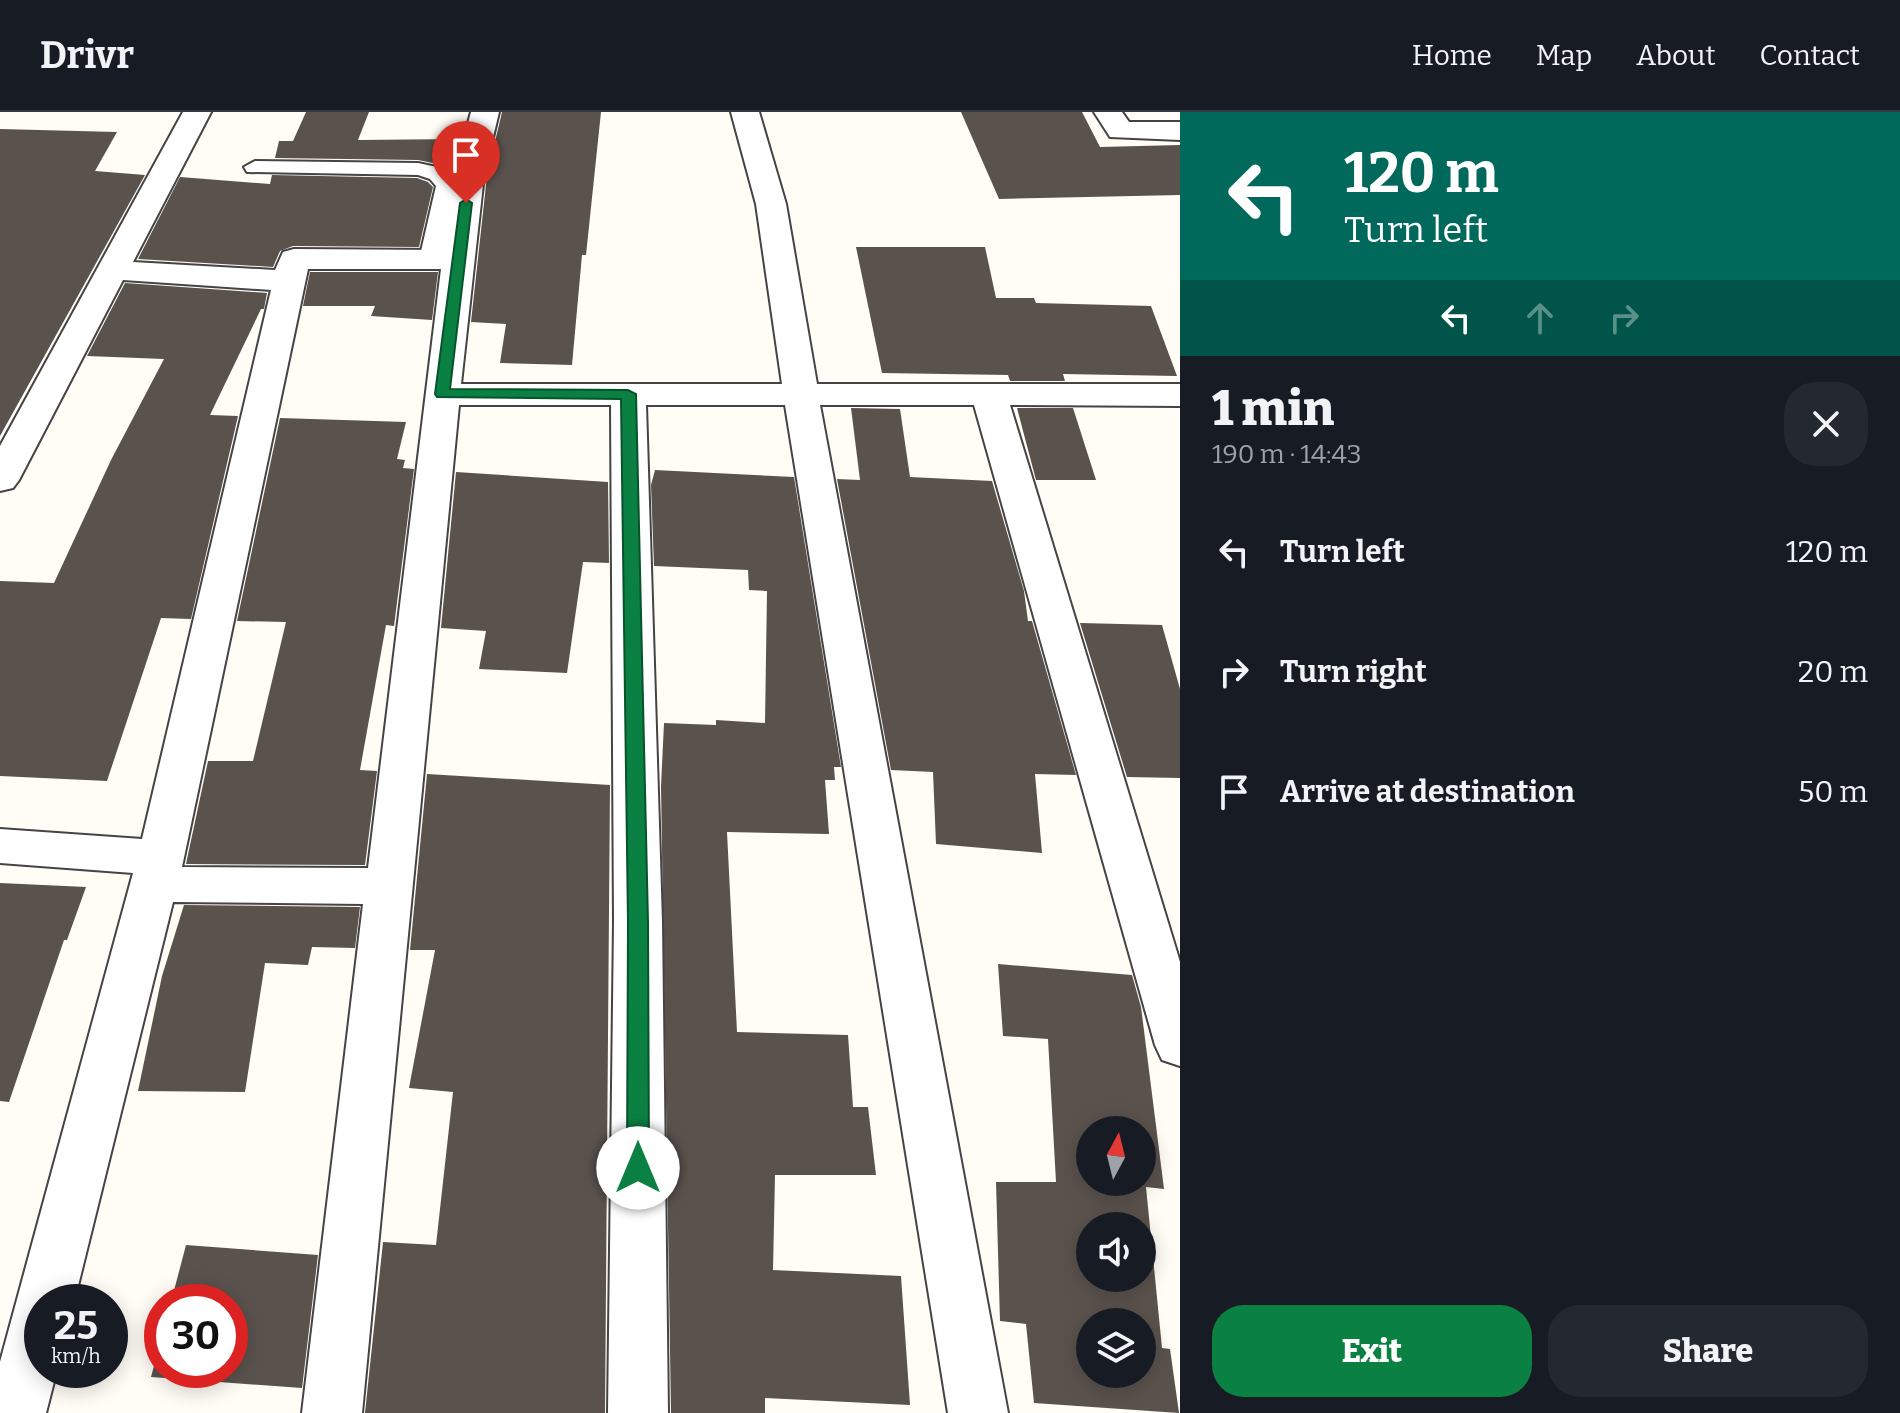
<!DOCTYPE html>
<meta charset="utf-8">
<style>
:root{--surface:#171b24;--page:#242831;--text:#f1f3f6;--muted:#9ea1a6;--line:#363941;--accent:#0b8043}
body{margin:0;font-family:Bitter,serif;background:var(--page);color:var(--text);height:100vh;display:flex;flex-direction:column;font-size:30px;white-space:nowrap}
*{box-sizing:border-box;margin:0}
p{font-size:26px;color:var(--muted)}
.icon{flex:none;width:44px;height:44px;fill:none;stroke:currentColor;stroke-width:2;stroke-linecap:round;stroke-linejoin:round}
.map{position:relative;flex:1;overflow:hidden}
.drawer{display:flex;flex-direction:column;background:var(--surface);width:720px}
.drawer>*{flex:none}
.guide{background:#00695c;color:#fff;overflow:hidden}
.needle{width:52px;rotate:7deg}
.tools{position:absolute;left:1076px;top:1004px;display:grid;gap:16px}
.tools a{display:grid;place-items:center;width:80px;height:80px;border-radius:50%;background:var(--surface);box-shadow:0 4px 20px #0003;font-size:40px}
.speed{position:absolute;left:24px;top:1172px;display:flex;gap:16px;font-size:40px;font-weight:700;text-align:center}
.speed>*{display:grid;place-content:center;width:104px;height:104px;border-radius:50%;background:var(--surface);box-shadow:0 4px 20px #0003;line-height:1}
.speed small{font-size:20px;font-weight:400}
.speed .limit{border:12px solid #d22;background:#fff;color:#111}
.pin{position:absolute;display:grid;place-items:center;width:68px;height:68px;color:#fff;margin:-82px -34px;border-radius:50% 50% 50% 0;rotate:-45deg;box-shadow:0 0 8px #0007}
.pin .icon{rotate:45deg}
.me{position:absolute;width:88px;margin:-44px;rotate:0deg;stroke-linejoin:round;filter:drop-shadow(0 0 6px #0008)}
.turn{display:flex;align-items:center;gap:28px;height:168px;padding:0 32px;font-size:36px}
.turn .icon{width:104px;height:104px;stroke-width:2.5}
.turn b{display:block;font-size:56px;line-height:68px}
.lanes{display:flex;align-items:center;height:76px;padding:0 32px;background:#0003;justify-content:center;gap:40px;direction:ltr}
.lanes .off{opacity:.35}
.round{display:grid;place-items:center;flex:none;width:84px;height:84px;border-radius:32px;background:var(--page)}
.headline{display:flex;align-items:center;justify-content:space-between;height:136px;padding:0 32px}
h1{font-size:48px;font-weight:800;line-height:60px}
.cta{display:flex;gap:16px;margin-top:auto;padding:16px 32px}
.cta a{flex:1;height:92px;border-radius:32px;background:var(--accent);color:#fff;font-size:32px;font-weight:800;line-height:92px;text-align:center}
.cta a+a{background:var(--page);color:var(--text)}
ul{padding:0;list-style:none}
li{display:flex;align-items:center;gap:24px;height:120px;padding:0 32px}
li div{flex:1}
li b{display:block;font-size:30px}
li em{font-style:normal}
header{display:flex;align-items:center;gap:48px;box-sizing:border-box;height:112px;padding:0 40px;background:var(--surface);border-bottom:2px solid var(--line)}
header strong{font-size:38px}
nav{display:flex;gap:44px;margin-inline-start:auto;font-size:28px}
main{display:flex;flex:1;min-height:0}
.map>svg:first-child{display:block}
</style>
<header>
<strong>Drivr</strong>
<nav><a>Home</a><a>Map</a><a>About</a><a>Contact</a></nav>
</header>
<main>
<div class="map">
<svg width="1180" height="1301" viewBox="0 0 1180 1301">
<rect width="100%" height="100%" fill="#fffdf5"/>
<!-- building -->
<g fill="#5a524d" fill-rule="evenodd">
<polygon points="306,0 369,0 358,28 461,27 452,60 447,54 418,48 275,46 279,29 293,29"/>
<polygon points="502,0 601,0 586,143 582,143 572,253 500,251 506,212 471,210 487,64"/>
<polygon points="961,0 1082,0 1100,35 1180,33 1180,83 999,87"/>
<polygon points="0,17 117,20 95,59 145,63 0,324"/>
<polygon points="272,63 417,66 428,70 433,75 419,135 293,134 280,139 273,155 138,147 180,65 270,72"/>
<polygon points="856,135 985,135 996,186 1034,186 1036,191 1151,194 1177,264 1063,262 1065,269 1010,269 1008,263 882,261"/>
<polygon points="310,160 438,160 432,208 371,204 375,194 303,194"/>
<polygon points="125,171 267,181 264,197 261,197 210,303 238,304 191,507 161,506 107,669 0,664 0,469 54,471 111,348 164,247 87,244"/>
<polygon points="851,296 900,297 910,365 992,369 1024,479 1028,509 1032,509 1076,663 1035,662 1042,741 936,732 933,660 891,658 837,367 860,368"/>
<polygon points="1017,296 1073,296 1096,368 1036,368"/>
<polygon points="280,306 406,310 397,347 405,348 403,356 414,357 394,514 386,513 360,658 377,659 365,753 186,752 208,649 253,649 286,510 237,509"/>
<polygon points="655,358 794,365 841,655 834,655 835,668 825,668 829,722 727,720 737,920 848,923 853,995 868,995 876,1063 775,1063 773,1158 901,1164 910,1293 765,1286 765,1301 671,1301 661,674 664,611 716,613 716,608 765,611 767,479 749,478 748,458 654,454 651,373"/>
<polygon points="456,360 608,370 609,451 583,450 567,561 479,557 486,519 441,516"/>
<polygon points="1080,511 1162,513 1180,577 1180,666 1127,665"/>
<polygon points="427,662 610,673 605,1301 365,1301 383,1130 436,1133 453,980 409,976 435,838 410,838"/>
<polygon points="0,771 86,775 67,828 64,828 9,990 0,989"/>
<polygon points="184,793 360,795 355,836 312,835 308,853 265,851 245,980 138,979 162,864"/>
<path d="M 998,852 L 1132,863 L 1141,895 L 1164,1077 L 1146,1075 L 1162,1236 L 1170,1237 L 1179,1301 L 1034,1291 L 1026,1212 L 1000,1209 L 996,1070 L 1056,1070 L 1048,927 L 1003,924 ZM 1090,1018 L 1142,1018 L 1142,1070 L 1090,1070 ZM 1090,1114 L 1142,1114 L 1142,1166 L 1090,1166 ZM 1090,1210 L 1142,1210 L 1142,1262 L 1090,1262 Z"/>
<polygon points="186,1133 318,1143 302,1276 151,1265 162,1224 162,1258 230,1258 230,1190 171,1190"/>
</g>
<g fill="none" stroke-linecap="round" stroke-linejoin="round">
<!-- service casing -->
<g stroke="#444" stroke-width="4">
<polygon id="service" points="255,49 418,51 446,57 458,74 443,148 439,153 423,153 419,148 436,74 430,67 418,63 247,60 244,55"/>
</g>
<!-- minor casing -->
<g stroke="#444" stroke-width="4">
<g id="minor">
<path d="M 183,0 L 211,0 L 133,150 L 275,158 L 283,140 L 294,137 L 444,138 L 454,63 L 471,0 L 499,0 L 484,63 L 461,272 L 782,272 L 756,92 L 731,0 L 759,0 L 786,92 L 817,272 L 1180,272 L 1180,294 L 1010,293 L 1180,850 L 1180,954 L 1162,948 L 1155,933 L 974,293 L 820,293 L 1008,1301 L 948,1301 L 785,293 L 646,293 L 662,810 L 668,1301 L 608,1301 L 614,810 L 611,293 L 459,293 L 362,1301 L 302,1301 L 363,792 L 173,790 L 74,1190 L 42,1190 L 42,1258 L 57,1258 L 46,1301 L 0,1301 L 0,1250 L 133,761 L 0,751 L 0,717 L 142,727 L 271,178 L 123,168 L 19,368 L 13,376 L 0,379 L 0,334 ZM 308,157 L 441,157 L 368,756 L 182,755 Z"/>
<polygon points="1094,0 1122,0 1129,10 1180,10 1180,28 1110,25"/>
</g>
</g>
<!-- service -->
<use href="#service" fill="#fff" fill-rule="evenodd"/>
<!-- minor -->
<use href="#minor" fill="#fff" fill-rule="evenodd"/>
</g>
<!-- route -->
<polygon fill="#0b8043" stroke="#07532c" stroke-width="2" points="466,87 472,91 450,277 628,278 636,282 648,810 649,1056 646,1063 638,1065 630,1063 627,1056 628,810 621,287 437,285 435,282 460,91"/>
</svg>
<div class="tools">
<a><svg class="needle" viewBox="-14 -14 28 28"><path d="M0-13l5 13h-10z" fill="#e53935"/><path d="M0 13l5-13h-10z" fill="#9ea1a6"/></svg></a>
<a><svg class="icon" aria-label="sound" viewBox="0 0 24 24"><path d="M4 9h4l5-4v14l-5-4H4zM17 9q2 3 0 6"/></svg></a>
<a><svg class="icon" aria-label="layers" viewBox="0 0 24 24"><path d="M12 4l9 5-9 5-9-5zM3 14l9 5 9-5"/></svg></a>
</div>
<div class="speed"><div>25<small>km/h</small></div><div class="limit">30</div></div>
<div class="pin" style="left:466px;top:91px;background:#d93025"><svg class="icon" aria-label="arrive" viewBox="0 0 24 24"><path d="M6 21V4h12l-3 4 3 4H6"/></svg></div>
<svg class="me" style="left:638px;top:1056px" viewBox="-20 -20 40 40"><circle r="19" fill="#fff"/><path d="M0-13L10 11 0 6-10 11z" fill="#0b8043"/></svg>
</div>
<section class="drawer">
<div class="guide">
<div class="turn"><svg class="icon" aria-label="left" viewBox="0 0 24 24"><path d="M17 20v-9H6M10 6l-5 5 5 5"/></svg><div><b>120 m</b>Turn left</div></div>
<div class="lanes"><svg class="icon" aria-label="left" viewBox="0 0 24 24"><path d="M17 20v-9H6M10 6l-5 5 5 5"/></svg><svg class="icon off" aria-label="ahead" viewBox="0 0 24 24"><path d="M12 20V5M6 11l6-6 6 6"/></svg><svg class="icon off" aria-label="right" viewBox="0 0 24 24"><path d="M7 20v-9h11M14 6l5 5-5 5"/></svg></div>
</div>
<div class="headline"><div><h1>1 min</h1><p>190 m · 14:43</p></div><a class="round"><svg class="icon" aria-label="close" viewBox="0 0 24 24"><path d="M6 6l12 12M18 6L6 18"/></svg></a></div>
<ul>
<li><svg class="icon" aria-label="left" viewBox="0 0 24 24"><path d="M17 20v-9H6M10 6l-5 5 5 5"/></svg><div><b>Turn left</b></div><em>120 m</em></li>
<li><svg class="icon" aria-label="right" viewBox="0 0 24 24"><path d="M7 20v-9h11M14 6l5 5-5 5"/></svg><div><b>Turn right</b></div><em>20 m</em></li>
<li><svg class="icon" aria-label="arrive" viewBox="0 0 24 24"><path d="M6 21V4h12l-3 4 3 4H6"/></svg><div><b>Arrive at destination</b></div><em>50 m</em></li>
</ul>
<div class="cta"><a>Exit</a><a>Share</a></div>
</section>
</main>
